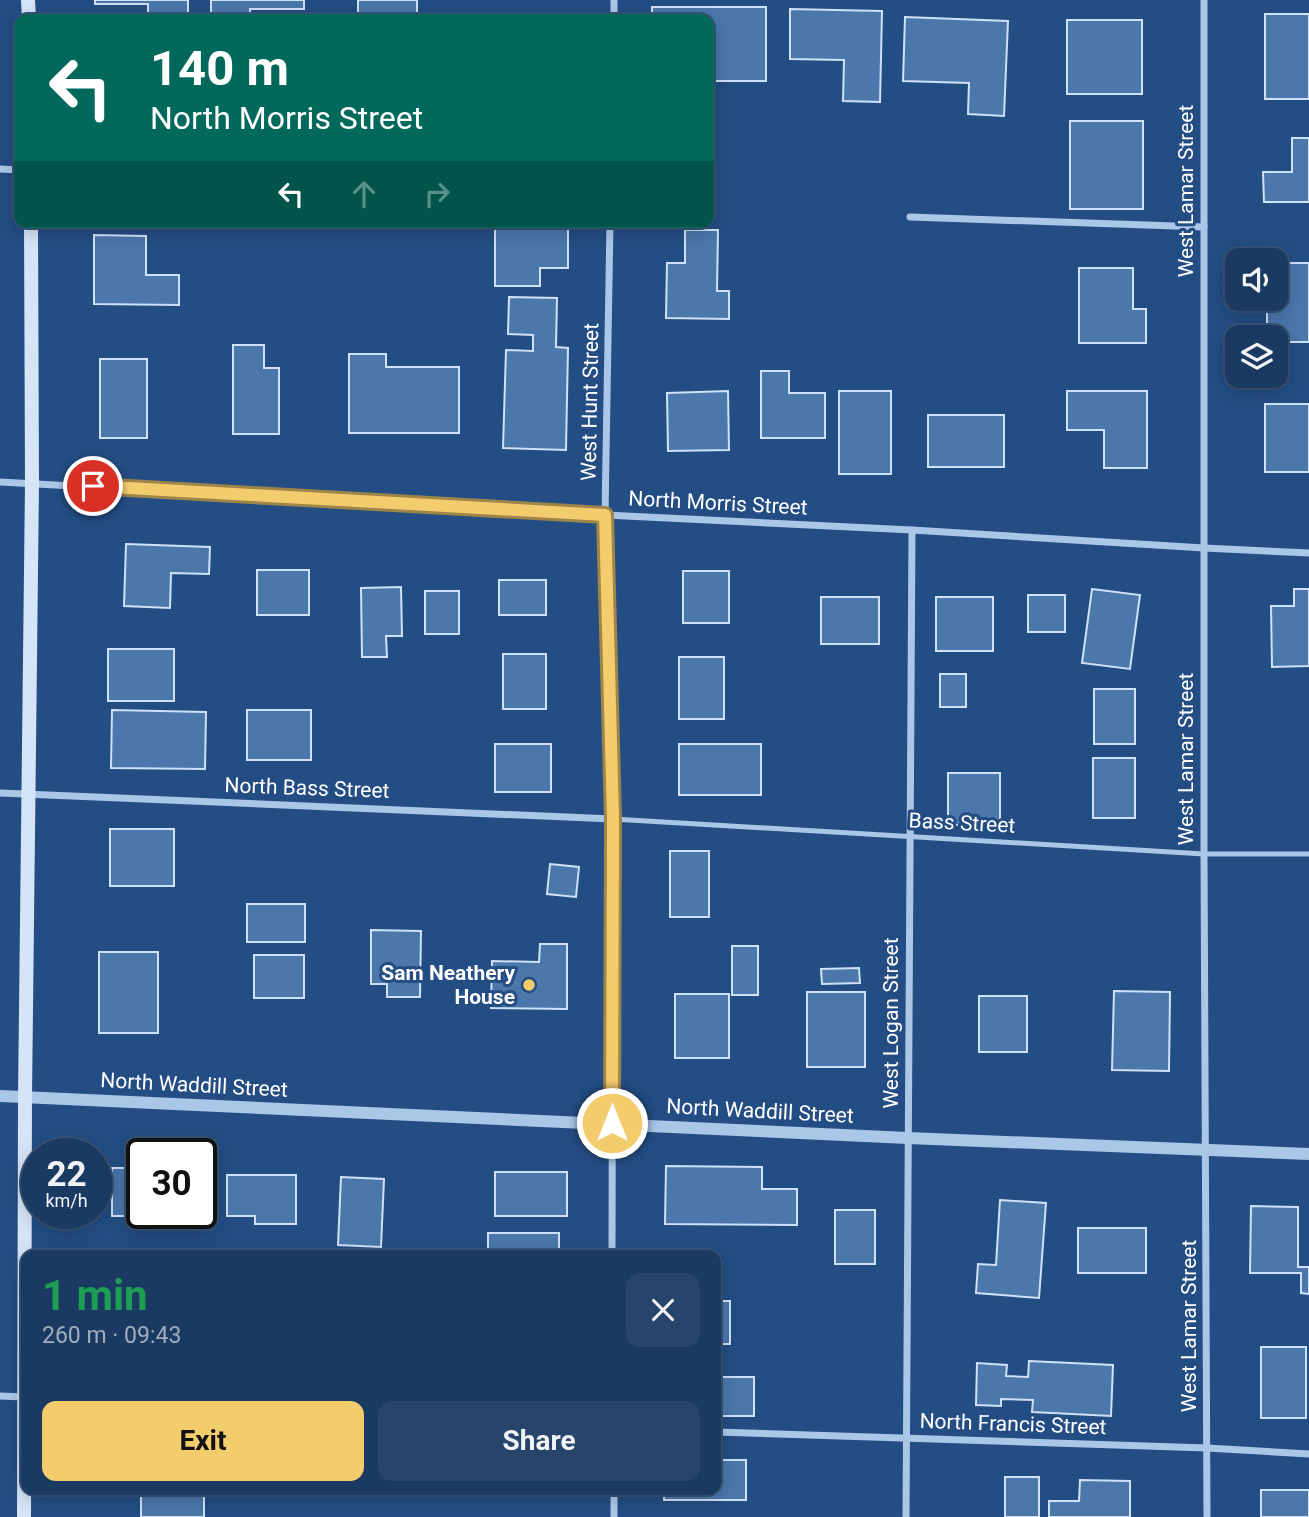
<!DOCTYPE html>
<meta charset="utf-8">
<style>
:root{--surface:#1a3a62;--page:#27456b;--text:#f1f3f6;--muted:#9fadbe;--line:#385477;--accent:#f3cc6e}
body{margin:0;font-family:Roboto,sans-serif;background:var(--page);color:var(--text);height:100vh;display:flex;flex-direction:column;font-size:26px;white-space:nowrap}
*{box-sizing:border-box;margin:0}
p{font-size:23px;color:var(--muted)}
.icon{flex:none;width:38px;height:38px;fill:none;stroke:currentColor;stroke-width:2;stroke-linecap:round;stroke-linejoin:round}
.map{position:relative;flex:1;overflow:hidden}
.side{position:absolute;left:21px;top:1250px;width:700px;height:245px;display:flex;flex-direction:column;background:var(--surface);border-radius:14px;box-shadow:0 4px 18px #0003,0 0 0 2px var(--line)}
.side>*{flex:none}
.guide{position:absolute;left:14px;top:14px;width:700px;height:214px;border-radius:14px;box-shadow:0 4px 18px #0003,0 0 0 2px var(--line);background:#00695c;color:#fff;overflow:hidden}
.tools{position:absolute;left:1225px;top:248px;display:grid;gap:14px}
.tools a{display:grid;place-items:center;width:63px;height:63px;border-radius:14px;background:var(--surface);box-shadow:0 4px 18px #0003,0 0 0 2px var(--line);font-size:35px}
.speed{position:absolute;left:21px;top:1138px;display:flex;gap:14px;font-size:35px;font-weight:700;text-align:center}
.speed>*{display:grid;place-content:center;width:91px;height:91px;border-radius:50%;background:var(--surface);box-shadow:0 4px 18px #0003,0 0 0 2px var(--line);line-height:1}
.speed small{font-size:18px;font-weight:400}
.speed .limit{border:4px solid #111;border-radius:10px;background:#fff;color:#111}
.pin{position:absolute;display:grid;place-items:center;width:60px;height:60px;color:#fff;margin:-30px;border:4px solid #fff;border-radius:50%;box-shadow:0 2px 7px #0007}
.me{position:absolute;width:77px;margin:-38px;rotate:0deg;stroke-linejoin:round;filter:drop-shadow(0 0 5px #0008)}
.turn{display:flex;align-items:center;gap:24px;height:147px;padding:0 21px;font-size:32px}
.turn .icon{width:91px;height:91px;stroke-width:2.5}
.turn b{display:block;font-size:49px;line-height:60px}
.lanes{display:flex;align-items:center;height:66px;padding:0 21px;background:#0003;justify-content:center;gap:35px;direction:ltr}
.lanes .off{opacity:.35}
.round{display:grid;place-items:center;flex:none;width:74px;height:74px;border-radius:14px;background:var(--page)}
.overview{display:flex;align-items:center;justify-content:space-between;height:119px;padding:0 21px}
h1{font-size:42px;font-weight:700;line-height:52px;color:#1e9e55}
.button{display:flex;gap:14px;margin-top:auto;padding:14px 21px}
.button a{flex:1;height:80px;border-radius:14px;background:var(--accent);color:#111;font-size:28px;font-weight:700;line-height:80px;text-align:center}
.button a+a{background:var(--page);color:var(--text)}
.map>svg:first-child{display:block}
</style>
<div class="map">
<svg width="1309" height="1517" viewBox="0 0 1309 1517">
<rect width="100%" height="100%" fill="#234d83"/>
<!-- building -->
<g fill="#4b77ab" stroke="#cfe1f6" stroke-width="2">
<polygon points="95,0 188,0 188,19 148,19 148,4 95,4"/>
<polygon points="211,0 304,0 304,9 250,9 250,19 211,19"/>
<rect x="358" y="0" width="59" height="19"/>
<polygon points="652,7 766,7 766,81 709,81 709,19 652,19"/>
<polygon points="790,9 882,11 880,102 843,101 844,60 790,59"/>
<rect x="1265" y="14" width="44" height="85"/>
<polygon points="905,17 1008,21 1004,116 968,114 969,83 903,81"/>
<rect x="1067" y="20" width="75" height="74"/>
<rect x="1070" y="121" width="73" height="88"/>
<polygon points="1292,138 1309,138 1309,202 1264,202 1263,172 1292,172"/>
<polygon points="495,228 568,228 568,268 540,268 540,286 495,286"/>
<polygon points="685,230 718,230 717,291 729,291 729,319 666,318 667,263 685,263"/>
<polygon points="94,235 146,236 146,275 179,275 179,305 94,304"/>
<polygon points="1276,263 1309,263 1309,342 1276,342 1276,338 1267,338 1267,299 1276,299"/>
<polygon points="1079,268 1133,268 1133,309 1146,309 1146,343 1079,343"/>
<polygon points="509,297 557,298 556,347 568,348 566,450 503,448 506,350 533,351 533,335 508,334"/>
<polygon points="233,345 264,345 264,368 279,368 279,434 233,434"/>
<polygon points="349,354 386,354 386,367 459,367 459,433 349,433"/>
<rect x="100" y="359" width="47" height="79"/>
<polygon points="761,371 789,371 789,393 825,393 825,438 761,438"/>
<polygon points="728,391 729,450 668,451 667,393"/>
<rect x="839" y="391" width="52" height="83"/>
<polygon points="1067,391 1147,391 1147,468 1104,468 1104,430 1067,430"/>
<rect x="1265" y="404" width="44" height="68"/>
<rect x="928" y="415" width="76" height="52"/>
<polygon points="126,544 210,547 209,574 171,573 170,608 124,606"/>
<rect x="257" y="570" width="52" height="45"/>
<rect x="683" y="571" width="46" height="52"/>
<rect x="499" y="580" width="47" height="35"/>
<polygon points="401,587 402,636 386,636 387,657 362,657 361,588"/>
<polygon points="1092,589 1140,595 1130,669 1082,663"/>
<polygon points="1294,589 1309,589 1309,666 1272,667 1271,606 1294,606"/>
<rect x="425" y="591" width="34" height="43"/>
<rect x="1028" y="595" width="37" height="37"/>
<rect x="821" y="597" width="58" height="47"/>
<rect x="936" y="597" width="57" height="54"/>
<rect x="108" y="649" width="66" height="52"/>
<rect x="503" y="654" width="43" height="55"/>
<rect x="679" y="657" width="45" height="62"/>
<rect x="940" y="674" width="26" height="33"/>
<rect x="1094" y="689" width="41" height="55"/>
<polygon points="112,710 206,712 205,769 111,768"/>
<rect x="247" y="710" width="64" height="50"/>
<rect x="495" y="744" width="56" height="48"/>
<rect x="679" y="744" width="82" height="51"/>
<rect x="1093" y="758" width="42" height="60"/>
<rect x="948" y="773" width="52" height="52"/>
<rect x="110" y="829" width="64" height="57"/>
<rect x="670" y="851" width="39" height="66"/>
<polygon points="550,864 579,867 576,897 547,894"/>
<rect x="247" y="904" width="58" height="38"/>
<polygon points="371,930 421,931 420,997 387,997 387,984 371,984"/>
<polygon points="540,944 567,944 567,1009 491,1008 492,961 539,962"/>
<rect x="732" y="946" width="26" height="49"/>
<rect x="99" y="952" width="59" height="81"/>
<rect x="254" y="955" width="50" height="43"/>
<polygon points="859,968 860,983 822,984 821,969"/>
<polygon points="1114,991 1170,992 1169,1071 1112,1070"/>
<rect x="807" y="992" width="58" height="75"/>
<rect x="675" y="994" width="54" height="64"/>
<rect x="979" y="996" width="48" height="56"/>
<polygon points="666,1166 762,1167 762,1189 797,1189 797,1225 665,1224"/>
<polygon points="112,1168 142,1168 142,1213 171,1213 171,1216 112,1216"/>
<rect x="495" y="1172" width="72" height="44"/>
<polygon points="227,1175 296,1175 296,1224 255,1224 255,1216 227,1216"/>
<polygon points="341,1177 384,1179 381,1247 338,1245"/>
<polygon points="1000,1200 1046,1203 1039,1298 976,1293 978,1264 996,1265"/>
<polygon points="1251,1206 1298,1207 1298,1267 1309,1267 1309,1294 1301,1293 1301,1273 1250,1273"/>
<rect x="835" y="1210" width="40" height="54"/>
<rect x="1078" y="1228" width="68" height="45"/>
<rect x="488" y="1233" width="71" height="22"/>
<rect x="716" y="1301" width="14" height="43"/>
<rect x="1261" y="1347" width="45" height="71"/>
<polygon points="1029,1361 1113,1365 1111,1416 1032,1412 1033,1400 1001,1399 1001,1406 976,1405 977,1363 1007,1365 1006,1376 1028,1377"/>
<rect x="716" y="1377" width="38" height="39"/>
<polygon points="716,1460 746,1460 746,1500 664,1500 664,1489 716,1489"/>
<rect x="1005" y="1477" width="34" height="40"/>
<polygon points="1080,1480 1130,1481 1130,1517 1049,1517 1049,1501 1079,1501"/>
<rect x="141" y="1489" width="63" height="28"/>
<rect x="1261" y="1490" width="48" height="27"/>
</g>
<g fill="none" stroke-linecap="round" stroke-linejoin="round">
<!-- service -->
<polyline stroke="#abc7e8" stroke-width="5" points="613,819 1204,854 1309,854"/>
<!-- minor -->
<g stroke="#abc7e8" stroke-width="7">
<polyline points="1204,0 1204,854 1207,1517"/>
<polyline points="614,19 614,0"/>
<polyline points="0,169 19,170"/>
<polyline points="910,217 1204,227"/>
<polyline points="610,222 605,515 613,819 612,1255"/>
<polyline points="0,482 605,515 912,530 1204,548 1309,553"/>
<polyline points="0,793 613,819"/>
<polyline points="0,1396 24,1397"/>
<polyline points="716,1432 1207,1448 1309,1454"/>
<polyline points="614,1489 614,1517"/>
<polyline points="906,1517 912,530"/>
</g>
<!-- tertiary -->
<polyline stroke="#abc7e8" stroke-width="12" points="0,1096 908,1138 1309,1154"/>
<!-- secondary -->
<g stroke="#d6e4f7" stroke-width="14">
<polyline points="28,0 29,19"/>
<polyline points="24,1517 25,1097 32,483 31,222"/>
</g>
</g>
<g fill="none" stroke-linecap="round" stroke-linejoin="round">
<!-- route casing -->
<g stroke="#9e8548" stroke-width="18">
<polyline id="route" points="93,486 605,515 613,819 612,1123"/>
</g>
<!-- route -->
<use href="#route" stroke="#f3cc6e" stroke-width="12"/>
</g>
<!-- markers -->
<circle fill="#f3cc6e" stroke="#234d83" stroke-width="2.5" cx="529" cy="985" r="7"/>
<g text-anchor="middle" dominant-baseline="central" stroke-width="6" stroke-linejoin="round" paint-order="stroke">
<!-- street labels -->
<g font-size="21" fill="#fff" stroke="#234d83">
<text transform="translate(1186 191) rotate(-90)">West Lamar Street</text>
<text transform="translate(590 402) rotate(-89)">West Hunt Street</text>
<text transform="translate(718 503) rotate(3)">North Morris Street</text>
<text transform="translate(1186 759) rotate(-90)">West Lamar Street</text>
<text transform="translate(307 788) rotate(2)">North Bass Street</text>
<text transform="translate(962 823) rotate(3)">Bass Street</text>
<text transform="translate(891 1023) rotate(-90)">West Logan Street</text>
<text transform="translate(194 1085) rotate(3)">North Waddill Street</text>
<text transform="translate(760 1111) rotate(3)">North Waddill Street</text>
<text transform="translate(1189 1326) rotate(-90)">West Lamar Street</text>
<text transform="translate(1013 1424) rotate(2)">North Francis Street</text>
</g>
<!-- poi labels -->
<g font-size="21" font-weight="bold" fill="#fff" stroke="#234d83" text-anchor="end">
<text x="515" y="973">Sam Neathery<tspan x="515" dy="24">House</tspan></text>
</g>
</g>
</svg>
<div class="tools">
<a><svg class="icon" aria-label="sound" viewBox="0 0 24 24"><path d="M4 9h4l5-4v14l-5-4H4zM17 9q2 3 0 6"/></svg></a>
<a><svg class="icon" aria-label="layers" viewBox="0 0 24 24"><path d="M12 4l9 5-9 5-9-5zM3 14l9 5 9-5"/></svg></a>
</div>
<div class="speed"><div>22<small>km/h</small></div><div class="limit">30</div></div>
<div class="pin" style="left:93px;top:486px;background:#d93025"><svg class="icon" aria-label="arrive" viewBox="0 0 24 24"><path d="M6 21V4h12l-3 4 3 4H6"/></svg></div>
<svg class="me" style="left:612px;top:1123px" viewBox="-20 -20 40 40"><circle r="17" fill="#f3cc6e" stroke="#fff" stroke-width="3"/><path d="M0-11L8 9 0 5-8 9z" fill="#fff"/></svg>
<div class="guide">
<div class="turn"><svg class="icon" aria-label="left" viewBox="0 0 24 24"><path d="M17 20v-9H6M10 6l-5 5 5 5"/></svg><div><b>140 m</b>North Morris Street</div></div>
<div class="lanes"><svg class="icon" aria-label="left" viewBox="0 0 24 24"><path d="M17 20v-9H6M10 6l-5 5 5 5"/></svg><svg class="icon off" aria-label="ahead" viewBox="0 0 24 24"><path d="M12 20V5M6 11l6-6 6 6"/></svg><svg class="icon off" aria-label="right" viewBox="0 0 24 24"><path d="M7 20v-9h11M14 6l5 5-5 5"/></svg></div>
</div>
<section class="side">
<div class="overview"><div><h1>1 min</h1><p>260 m · 09:43</p></div><a class="round"><svg class="icon" aria-label="close" viewBox="0 0 24 24"><path d="M6 6l12 12M18 6L6 18"/></svg></a></div>
<div class="button"><a>Exit</a><a>Share</a></div>
</section>
</div>
